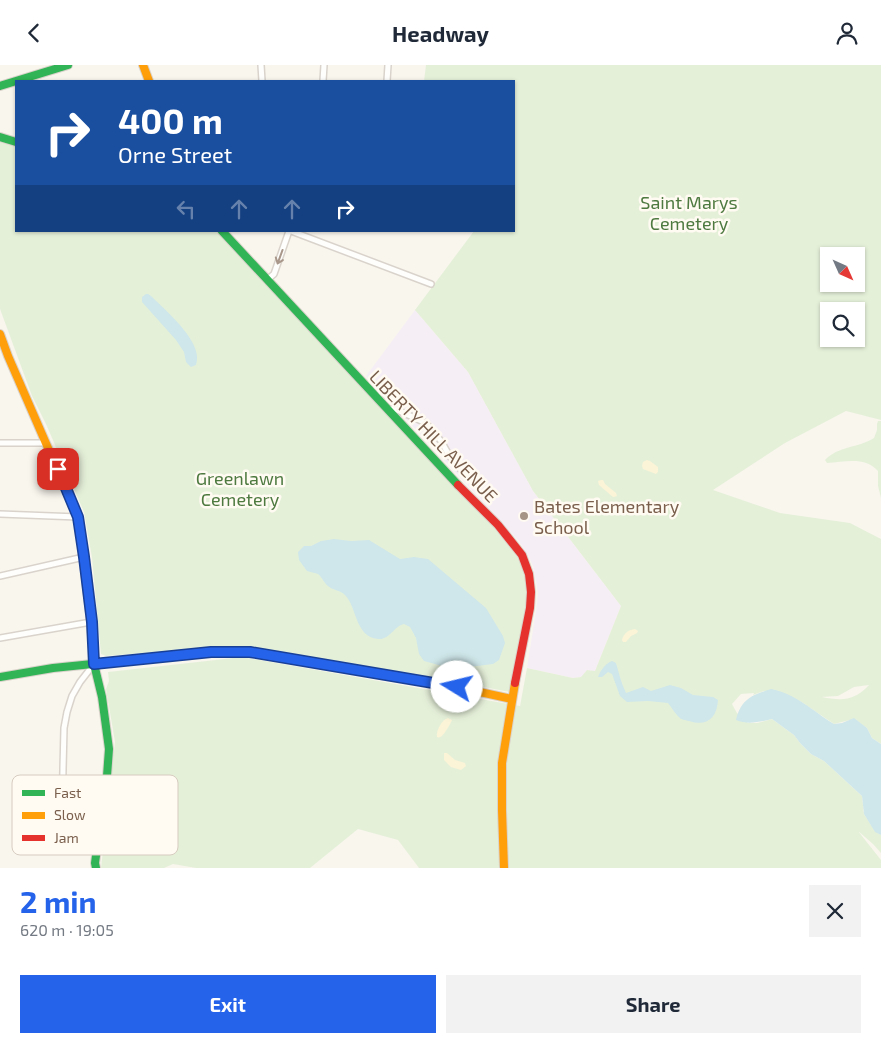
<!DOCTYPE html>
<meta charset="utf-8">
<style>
:root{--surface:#fff;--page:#f2f2f3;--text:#1f2937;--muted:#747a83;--accent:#2563eb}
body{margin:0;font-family:"Exo 2",sans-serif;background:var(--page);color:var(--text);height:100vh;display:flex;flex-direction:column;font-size:19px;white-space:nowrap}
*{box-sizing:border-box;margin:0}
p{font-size:16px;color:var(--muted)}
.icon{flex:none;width:28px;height:28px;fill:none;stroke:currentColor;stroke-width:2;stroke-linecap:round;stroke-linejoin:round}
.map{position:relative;height:803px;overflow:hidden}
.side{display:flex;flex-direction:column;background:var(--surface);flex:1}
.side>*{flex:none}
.banner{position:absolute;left:15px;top:15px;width:500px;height:152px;border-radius:0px;box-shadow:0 1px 4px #0004;background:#1a4fa0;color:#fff;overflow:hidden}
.needle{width:32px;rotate:135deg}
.fabs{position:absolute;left:820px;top:182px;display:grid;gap:10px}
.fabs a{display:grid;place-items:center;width:45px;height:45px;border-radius:0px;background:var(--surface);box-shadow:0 1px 4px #0004;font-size:25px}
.pin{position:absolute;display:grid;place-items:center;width:42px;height:42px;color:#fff;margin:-21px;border-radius:10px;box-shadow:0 2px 8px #0006}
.me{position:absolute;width:55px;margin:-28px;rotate:279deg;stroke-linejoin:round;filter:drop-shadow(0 0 4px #0008)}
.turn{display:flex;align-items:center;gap:18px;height:105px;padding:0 20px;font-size:22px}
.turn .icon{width:65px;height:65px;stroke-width:2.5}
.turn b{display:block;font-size:35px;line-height:42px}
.lanes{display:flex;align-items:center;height:48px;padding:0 20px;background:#0003;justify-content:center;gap:25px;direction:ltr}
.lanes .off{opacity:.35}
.round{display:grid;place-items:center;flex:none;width:52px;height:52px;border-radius:0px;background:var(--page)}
.head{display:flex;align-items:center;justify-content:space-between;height:85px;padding:0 20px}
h1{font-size:30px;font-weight:700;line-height:38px;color:var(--accent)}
.primary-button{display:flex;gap:10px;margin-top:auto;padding:10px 20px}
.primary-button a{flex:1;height:58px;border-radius:0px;background:var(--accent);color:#fff;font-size:20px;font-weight:700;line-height:58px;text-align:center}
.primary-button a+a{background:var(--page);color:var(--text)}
header{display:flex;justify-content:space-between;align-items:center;height:65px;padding:0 20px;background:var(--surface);font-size:22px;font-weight:700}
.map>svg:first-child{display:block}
</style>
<header><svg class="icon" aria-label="back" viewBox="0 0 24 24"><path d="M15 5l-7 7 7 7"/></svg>Headway<svg class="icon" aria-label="person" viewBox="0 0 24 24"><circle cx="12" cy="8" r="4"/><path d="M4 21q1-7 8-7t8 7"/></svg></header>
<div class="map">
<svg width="881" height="803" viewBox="0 0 881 803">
<rect width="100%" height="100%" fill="#f9f6ee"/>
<!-- education -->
<polygon fill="#f6eef5" points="415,245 468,307 533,426 621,541 595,606 581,612 573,613 527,603 537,539 538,527 533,501 528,490 518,475 366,311"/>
<!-- green -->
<g fill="#e5f0d9" fill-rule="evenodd">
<path d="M 426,0 L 881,0 L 881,355 L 846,346 L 785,378 L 713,425 L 780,448 L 850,458 L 881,474 L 881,679 L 872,673 L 867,663 L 854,654 L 834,659 L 800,636 L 764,626 L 753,630 L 754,628 L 741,629 L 732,639 L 737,648 L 748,658 L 757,658 L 772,654 L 794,670 L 800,678 L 811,689 L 824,696 L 862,731 L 864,749 L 875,766 L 881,770 L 881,788 L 873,779 L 858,766 L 881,795 L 881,803 L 419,803 L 398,775 L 358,764 L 310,803 L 196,803 L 173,799 L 164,803 L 101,803 L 115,677 L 106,624 L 109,616 L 108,607 L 242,592 L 520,641 L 527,603 L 573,613 L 581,612 L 587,605 L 595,606 L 621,541 L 533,426 L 468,307 L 415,245 L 474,166 L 514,166 L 514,16 L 424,16 ZM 829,191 L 856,191 L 856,219 L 829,219 ZM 829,246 L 856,246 L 856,274 L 829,274 ZM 869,620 C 854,636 842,636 822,632 L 838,631 L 854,622 Z"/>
<polygon points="0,77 16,82 16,166 217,166 514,484 525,507 528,532 510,627 408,608 238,581 106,591 101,589 92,493 84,447 46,359 32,331 0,244"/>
<path d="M 878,356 L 881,356 L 881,433 L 878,421 L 878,406 C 864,391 846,397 827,398 L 825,395 C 838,381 858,383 874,373 L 877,365 L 877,359 Z"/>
</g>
<!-- sand -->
<g fill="#fbf4d7">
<polygon points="647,395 650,396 658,402 658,407 656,409 643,404 642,401 643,397"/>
<polygon points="601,415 603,415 605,419 616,428 617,431 614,432 613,432 599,420 598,416"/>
<path d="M 635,564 L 638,566 L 637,568 L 631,571 L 626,577 L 623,577 L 622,575 C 624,568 628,565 635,564 Z"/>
<path d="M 448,653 L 452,655 C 451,658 443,672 440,672 C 439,673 438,672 437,672 C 436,665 442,655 448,653 Z"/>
<polygon points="444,688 447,688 455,695 465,698 466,701 461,705 451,702 444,695"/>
</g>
<!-- water -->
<g fill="#cfe7ea">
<path d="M 146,229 L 148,229 L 151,231 C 165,245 205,278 196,300 L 191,302 L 186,297 L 184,287 L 176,275 L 142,237 L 142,232 Z"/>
<path d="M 334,474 L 351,476 L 369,475 L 400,494 L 414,492 L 428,494 L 486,543 L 503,571 L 505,578 L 499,595 L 493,599 L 461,603 L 442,601 L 424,596 L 419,589 L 416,573 L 410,562 L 404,559 C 394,561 390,575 378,574 C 355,572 357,542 345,530 C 340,525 332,525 328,521 C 324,518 322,512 318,509 C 315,508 310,507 307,506 L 299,495 L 298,487 L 304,481 L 311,481 L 321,476 Z"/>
<path d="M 612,596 L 616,598 C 619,608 621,618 626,628 L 643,622 L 651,626 L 670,620 L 681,623 L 693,630 L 713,632 L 718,635 C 717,653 707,662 689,656 C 688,656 681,654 681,654 C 676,650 672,643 668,638 L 648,636 L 627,637 L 620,631 L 612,609 L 608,607 L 602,612 L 598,612 C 600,606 606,598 612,596 Z"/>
<path d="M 771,624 C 795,628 814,647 834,659 L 842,658 L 854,653 L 867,663 L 872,673 L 881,679 L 881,770 L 875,767 L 864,749 L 862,731 L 824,696 L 811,689 L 800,678 L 794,670 L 772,654 C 759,657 748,660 736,655 C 741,634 752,630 771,624 Z"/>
</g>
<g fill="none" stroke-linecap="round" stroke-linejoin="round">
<!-- street casing -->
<g stroke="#d9d3cc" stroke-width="8">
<g id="street">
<polyline points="261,0 262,16"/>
<polyline points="323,16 324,0"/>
<polyline points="387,16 388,0"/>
<polyline points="291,166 431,219"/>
<polyline points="267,215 274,209 289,166"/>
<polyline points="387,344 395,344 426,358 441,376 449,390 458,402 467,410 481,418"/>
<polyline points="0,378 46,378"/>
<polyline points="0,449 78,452"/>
<polyline points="0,511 84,492"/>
<polyline points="0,573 91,557"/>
<polyline points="62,745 64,663 67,647 72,631 80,617 94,599"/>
</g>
</g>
<!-- fast casing -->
<g stroke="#d9d2ca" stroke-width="10">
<g id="fast">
<polyline points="0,21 68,0"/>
<polyline points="0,72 16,77"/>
<polyline points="222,166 458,420"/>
<polyline points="81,472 91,557 94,599 102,632 109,684 107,711 95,798 96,803"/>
<polyline points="0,612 53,603 211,587 250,587 310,597"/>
</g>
</g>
<!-- slow casing -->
<g stroke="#d9d2ca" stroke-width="10">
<g id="slow">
<polyline points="143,0 149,16"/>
<polyline points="0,269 8,291 78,452 81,472"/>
<polyline points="310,597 457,622 512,634"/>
<polyline points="504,803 502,745 502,698 515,618"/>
</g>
</g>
<!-- jam casing -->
<g stroke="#d9d2ca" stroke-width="10">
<polyline id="jam" points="458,420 498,460 522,490 529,509 531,527 530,543 515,618"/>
</g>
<!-- street -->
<use href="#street" stroke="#fefefc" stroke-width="5"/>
<!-- fast -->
<use href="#fast" stroke="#30b455" stroke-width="8"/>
<!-- slow -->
<use href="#slow" stroke="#ff9f0a" stroke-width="8"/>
<!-- jam -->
<use href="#jam" stroke="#e5322d" stroke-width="8"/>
</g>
<!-- one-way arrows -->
<defs><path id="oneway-shaft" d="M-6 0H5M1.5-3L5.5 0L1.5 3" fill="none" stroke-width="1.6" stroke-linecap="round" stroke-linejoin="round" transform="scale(1.25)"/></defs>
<use stroke="#a8978a" href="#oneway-shaft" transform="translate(280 192) rotate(110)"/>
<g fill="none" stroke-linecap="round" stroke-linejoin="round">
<!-- route casing -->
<g stroke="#184099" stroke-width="12">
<polyline id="route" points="58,404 78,452 84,492 92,557 94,599 211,587 250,587 457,622"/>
</g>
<!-- route -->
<use href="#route" stroke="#2563eb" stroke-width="9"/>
</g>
<!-- markers -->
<circle fill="#a69485" stroke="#fffaf2" stroke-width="2" cx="524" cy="451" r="5"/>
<g text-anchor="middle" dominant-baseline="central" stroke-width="5" stroke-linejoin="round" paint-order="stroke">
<!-- park labels -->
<g font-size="18" fill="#4e7a40" stroke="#fffaf2">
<text x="689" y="137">Saint Marys<tspan x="689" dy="21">Cemetery</tspan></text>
<text x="240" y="413">Greenlawn<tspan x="240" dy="21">Cemetery</tspan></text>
</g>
<!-- street labels -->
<g font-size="18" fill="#7a5f4c" stroke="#fffaf2">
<text transform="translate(434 371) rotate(46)">LIBERTY HILL AVENUE</text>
</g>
<!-- poi labels -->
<g font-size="18" fill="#7a5f4c" stroke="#fffaf2" text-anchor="start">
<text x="534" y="441">Bates Elementary<tspan x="534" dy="21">School</tspan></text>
</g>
</g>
<!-- legend -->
<rect x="12" y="710" width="166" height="80" rx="8" fill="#fffaf2" stroke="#d7ccc0" stroke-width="1"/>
<rect x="22" y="725" width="23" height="6" fill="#30b455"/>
<rect x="22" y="747" width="23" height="7" fill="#ff9f0a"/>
<rect x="22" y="770" width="23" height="6" fill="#e5322d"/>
<g font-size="14" fill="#7a5f4c">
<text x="54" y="733">Fast</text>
<text x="54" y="755">Slow</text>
<text x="54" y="778">Jam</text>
</g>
</svg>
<div class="fabs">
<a><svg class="needle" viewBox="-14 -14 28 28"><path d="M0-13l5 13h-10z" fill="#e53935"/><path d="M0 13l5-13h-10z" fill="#747a83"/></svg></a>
<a><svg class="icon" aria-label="search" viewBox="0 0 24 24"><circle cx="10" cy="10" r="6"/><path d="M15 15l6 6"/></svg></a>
</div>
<div class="pin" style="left:58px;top:404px;background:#d93025"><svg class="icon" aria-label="arrive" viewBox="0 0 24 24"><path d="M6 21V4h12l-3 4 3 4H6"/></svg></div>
<svg class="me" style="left:457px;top:622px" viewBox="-20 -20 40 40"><circle r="19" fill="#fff"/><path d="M0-13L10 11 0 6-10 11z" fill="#2563eb"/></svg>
<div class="banner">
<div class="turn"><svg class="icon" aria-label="right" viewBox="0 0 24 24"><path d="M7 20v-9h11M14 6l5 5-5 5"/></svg><div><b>400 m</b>Orne Street</div></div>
<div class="lanes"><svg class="icon off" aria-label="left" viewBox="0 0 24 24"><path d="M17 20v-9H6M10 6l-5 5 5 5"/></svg><svg class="icon off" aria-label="ahead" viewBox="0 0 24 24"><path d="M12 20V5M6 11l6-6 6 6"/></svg><svg class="icon off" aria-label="ahead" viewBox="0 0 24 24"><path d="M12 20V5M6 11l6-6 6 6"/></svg><svg class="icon" aria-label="right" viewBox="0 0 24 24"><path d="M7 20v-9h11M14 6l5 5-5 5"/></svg></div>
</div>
</div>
<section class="side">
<div class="head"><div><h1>2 min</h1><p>620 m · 19:05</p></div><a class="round"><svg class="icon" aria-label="close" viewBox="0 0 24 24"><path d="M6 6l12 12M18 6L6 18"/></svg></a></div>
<div class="primary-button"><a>Exit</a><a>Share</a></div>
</section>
